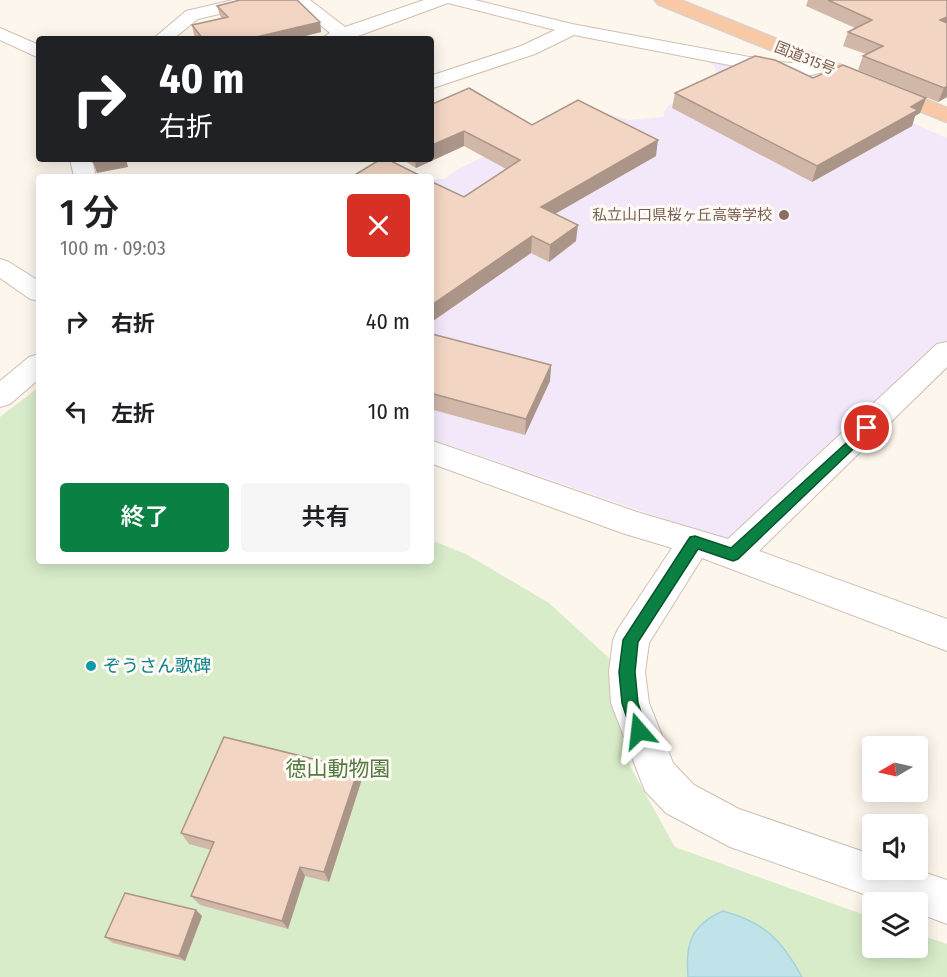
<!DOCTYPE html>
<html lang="ja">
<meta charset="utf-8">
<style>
:root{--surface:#fff;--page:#f6f6f6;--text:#202124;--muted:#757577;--accent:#0b8043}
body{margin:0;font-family:"Fira Sans Condensed","Noto Sans JP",sans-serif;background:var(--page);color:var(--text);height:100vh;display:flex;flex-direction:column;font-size:22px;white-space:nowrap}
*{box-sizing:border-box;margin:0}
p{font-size:20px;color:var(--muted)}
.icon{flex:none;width:33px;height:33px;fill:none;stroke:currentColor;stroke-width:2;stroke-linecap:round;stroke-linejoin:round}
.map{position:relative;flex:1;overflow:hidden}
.sheet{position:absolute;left:36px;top:174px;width:398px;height:390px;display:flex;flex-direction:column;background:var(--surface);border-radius:6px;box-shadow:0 3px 15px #0003}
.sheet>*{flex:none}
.top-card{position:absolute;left:36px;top:36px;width:398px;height:126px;border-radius:6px;box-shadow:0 3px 15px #0003;background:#202124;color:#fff;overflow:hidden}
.needle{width:39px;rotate:261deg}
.buttons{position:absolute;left:862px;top:736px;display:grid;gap:12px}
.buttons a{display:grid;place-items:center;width:66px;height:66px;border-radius:6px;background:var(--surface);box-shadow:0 3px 15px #0003;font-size:30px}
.pin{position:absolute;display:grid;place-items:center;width:51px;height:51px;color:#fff;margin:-26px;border:3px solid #fff;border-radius:50%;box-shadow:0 2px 6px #0007}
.me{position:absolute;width:66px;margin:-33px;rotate:343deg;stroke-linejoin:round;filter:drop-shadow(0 0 4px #0008)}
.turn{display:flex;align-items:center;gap:21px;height:126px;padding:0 24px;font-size:27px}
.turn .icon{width:78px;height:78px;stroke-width:2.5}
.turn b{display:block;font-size:42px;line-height:51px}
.round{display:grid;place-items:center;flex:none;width:63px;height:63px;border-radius:6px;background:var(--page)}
.head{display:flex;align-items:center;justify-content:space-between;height:102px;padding:0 24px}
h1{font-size:36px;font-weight:600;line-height:45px}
.button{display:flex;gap:12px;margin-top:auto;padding:12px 24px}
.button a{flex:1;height:69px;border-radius:6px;background:var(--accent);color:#fff;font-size:24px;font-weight:600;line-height:69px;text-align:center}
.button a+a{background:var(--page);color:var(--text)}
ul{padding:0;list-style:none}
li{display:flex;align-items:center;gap:18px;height:90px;padding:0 24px}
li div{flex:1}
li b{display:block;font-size:22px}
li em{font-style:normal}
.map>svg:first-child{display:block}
</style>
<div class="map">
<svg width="947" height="977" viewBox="0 0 947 977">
<rect width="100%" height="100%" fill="#fdf6ec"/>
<!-- education -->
<polygon fill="#f3e8fa" points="696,53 905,116 917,125 947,138 947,341 738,544 431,439 431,179 445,179 453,172 525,135 587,108 629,120 664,117 664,112 669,105 710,83 717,72 714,66"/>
<!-- green -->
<polygon fill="#d8ecc9" points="39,387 39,561 430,561 431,540 466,554 549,603 609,658 630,766 675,847 873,918 873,948 918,948 918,934 947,944 947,977 0,977 0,417"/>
<!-- water -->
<path fill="#bfe3e8" stroke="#a5d3da" stroke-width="1.5" d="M 723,911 C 764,922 782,940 802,977 L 688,977 C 685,944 691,925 723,911 Z"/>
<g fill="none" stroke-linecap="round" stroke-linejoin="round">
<!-- minor casing -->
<g stroke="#d1beb0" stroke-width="2">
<g id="minor">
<polygon points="233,0 264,0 261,4 198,19 173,39 153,39 186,11"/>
<polygon points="290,0 310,0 345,27 424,0 475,0 572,24 776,62 807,64 825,60 835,66 832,70 807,76 776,74 574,35 535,54 430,89 430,76 521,46 555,30 448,3 350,39 320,39 330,33"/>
<polygon points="0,28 39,45 39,58 0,40"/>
<polygon points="70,159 92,159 96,177 74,177"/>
<polygon points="0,259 9,262 39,281 39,301 30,299 0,278"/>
<polygon points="947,342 947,367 759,551 947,619 947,651 702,558 649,643 645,672 649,703 673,763 694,785 739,809 873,855 873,870 917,870 947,880 947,924 918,913 918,903 889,903 730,847 666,813 645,791 611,703 609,672 613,640 618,629 672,548 622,533 430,463 430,440 637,512 728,539 937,344"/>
<polygon points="39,354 39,379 10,404 0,407 0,381 29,357"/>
</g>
</g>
<!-- trunk casing -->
<g stroke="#dad1cd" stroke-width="3">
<polygon id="trunk" points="655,0 680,0 947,108 947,122 658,4"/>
</g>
<!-- minor -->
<use href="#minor" fill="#fff" fill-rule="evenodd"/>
<!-- trunk -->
<use href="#trunk" fill="#f9c8a4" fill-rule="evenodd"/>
</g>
<!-- wall -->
<g fill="#d1b7a8">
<polygon points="808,0 947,0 947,97 938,102 858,70 863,56 866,54 843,46 848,32 855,28 806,6"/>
<polygon points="217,6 320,22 321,32 293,39 197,39 194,35 192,25 222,18 220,16"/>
<polygon points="813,78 926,98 920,113 915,116 912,126 812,182 672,108 675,93"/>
<polygon points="430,105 532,125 656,156 555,214 576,241 549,262 531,253 430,323 430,181 464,197 506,169 464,146 416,168 402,159 430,159"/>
<polygon points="430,336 551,365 550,381 525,435 430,409"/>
<polygon points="358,770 361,782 329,882 305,876 288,929 200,905 191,896 211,850 189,844 181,833"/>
<polygon points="196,910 202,916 185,961 113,943 105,937"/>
</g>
<!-- shaded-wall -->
<g fill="#aa9588">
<polygon points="947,17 947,28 940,20"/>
<polygon points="320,22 321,32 293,39 248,39"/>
<polygon points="947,86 947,97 938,102 944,88"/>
<polygon points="926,98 920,113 915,116 912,126 812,182 817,166"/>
<polygon points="464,131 464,146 416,168 415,159 430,159 430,146"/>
<polygon points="658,140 656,156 539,223 541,207"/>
<polygon points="108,159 126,159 128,167 97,173 93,162"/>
<polygon points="578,225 576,241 549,262 550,245"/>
<polygon points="532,236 531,253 430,323 430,306"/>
<polygon points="551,365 550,381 525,435 526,419"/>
<polygon points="358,770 361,782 329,882 324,872"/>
<polygon points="300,867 305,876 288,929 282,921"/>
<polygon points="196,910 202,916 185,961 179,956"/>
</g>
<!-- building -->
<g fill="#f3d5c3" stroke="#aa9588" stroke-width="1.5">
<polygon points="240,0 297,0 320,22 248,39 203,39 192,25 228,17 217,6"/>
<polygon points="828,0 947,0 947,17 940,20 947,23 947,86 944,88 863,56 883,46 848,32 872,20"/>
<polygon points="755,56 775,60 813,78 843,65 926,98 911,107 918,110 817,166 675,93"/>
<polygon points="469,88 532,125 578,100 658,140 541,207 578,225 550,245 532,236 430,306 430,181 464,197 520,160 464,131 430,146 430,105"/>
<polygon points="93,159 108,159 93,162"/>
<polygon points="381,159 387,159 423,177 354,177 353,176"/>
<polygon points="432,334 551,365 526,419 430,393 430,336"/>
<polygon points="224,737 358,770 324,872 300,867 282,921 191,896 214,842 181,833"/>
<polygon points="125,893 196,910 179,956 105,937"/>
</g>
<!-- route -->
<polygon fill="#0b8043" stroke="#07532c" stroke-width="1.5" points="867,424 871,425 871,432 738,559 733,561 698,549 638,642 635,672 638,703 647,731 645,737 639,739 633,737 622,703 619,672 623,640 690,537 695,536 731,548"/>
<!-- markers -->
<circle fill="#8d6e63" stroke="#fffaf3" stroke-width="2" cx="784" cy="215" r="6"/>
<circle fill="#0f9aa8" stroke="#fffaf3" stroke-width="2" cx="91" cy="666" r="6"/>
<g text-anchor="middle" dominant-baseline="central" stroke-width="6" stroke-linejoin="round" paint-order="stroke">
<!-- far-street labels -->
<g font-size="15" fill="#7a5c4d" stroke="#fffaf3">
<text transform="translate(805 58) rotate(22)">国道315号</text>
</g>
<!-- far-education labels -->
<g font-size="15" fill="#785e54" stroke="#fffaf3" text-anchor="end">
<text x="772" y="215">私立山口県桜ヶ丘高等学校</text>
</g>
<!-- culture labels -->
<g font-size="18" fill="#0d838f" stroke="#fffaf3" text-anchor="start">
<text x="103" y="666">ぞうさん歌碑</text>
</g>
<!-- near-park labels -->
<g font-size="21" fill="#537a41" stroke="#fffaf3">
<text x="338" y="769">徳山動物園</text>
</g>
</g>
</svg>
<div class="buttons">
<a><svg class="needle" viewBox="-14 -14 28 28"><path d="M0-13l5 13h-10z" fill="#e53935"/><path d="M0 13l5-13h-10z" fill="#757577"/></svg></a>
<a><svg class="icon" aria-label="sound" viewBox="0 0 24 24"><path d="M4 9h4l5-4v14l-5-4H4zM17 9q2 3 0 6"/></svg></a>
<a><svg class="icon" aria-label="layers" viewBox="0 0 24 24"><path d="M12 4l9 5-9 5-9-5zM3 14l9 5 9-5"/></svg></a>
</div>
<div class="pin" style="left:867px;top:428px;background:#d93025"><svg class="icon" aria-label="arrive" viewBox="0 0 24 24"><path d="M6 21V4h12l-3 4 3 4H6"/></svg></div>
<svg class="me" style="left:639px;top:731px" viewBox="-20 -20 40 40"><path d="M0-17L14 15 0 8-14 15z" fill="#0b8043" stroke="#fff" stroke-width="4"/></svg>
<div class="top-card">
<div class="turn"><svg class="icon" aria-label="right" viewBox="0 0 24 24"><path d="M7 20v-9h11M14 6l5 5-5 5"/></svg><div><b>40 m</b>右折</div></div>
</div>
<section class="sheet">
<div class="head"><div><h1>1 分</h1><p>100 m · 09:03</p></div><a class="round" style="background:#d93025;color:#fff"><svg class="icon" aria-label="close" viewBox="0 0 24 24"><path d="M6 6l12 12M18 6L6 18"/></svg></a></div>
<ul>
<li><svg class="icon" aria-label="right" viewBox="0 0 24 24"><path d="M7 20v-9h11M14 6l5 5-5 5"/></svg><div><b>右折</b></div><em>40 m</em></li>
<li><svg class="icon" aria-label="left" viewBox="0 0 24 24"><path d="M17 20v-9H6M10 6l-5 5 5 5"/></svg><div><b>左折</b></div><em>10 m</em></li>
</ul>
<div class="button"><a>終了</a><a>共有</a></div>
</section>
</div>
